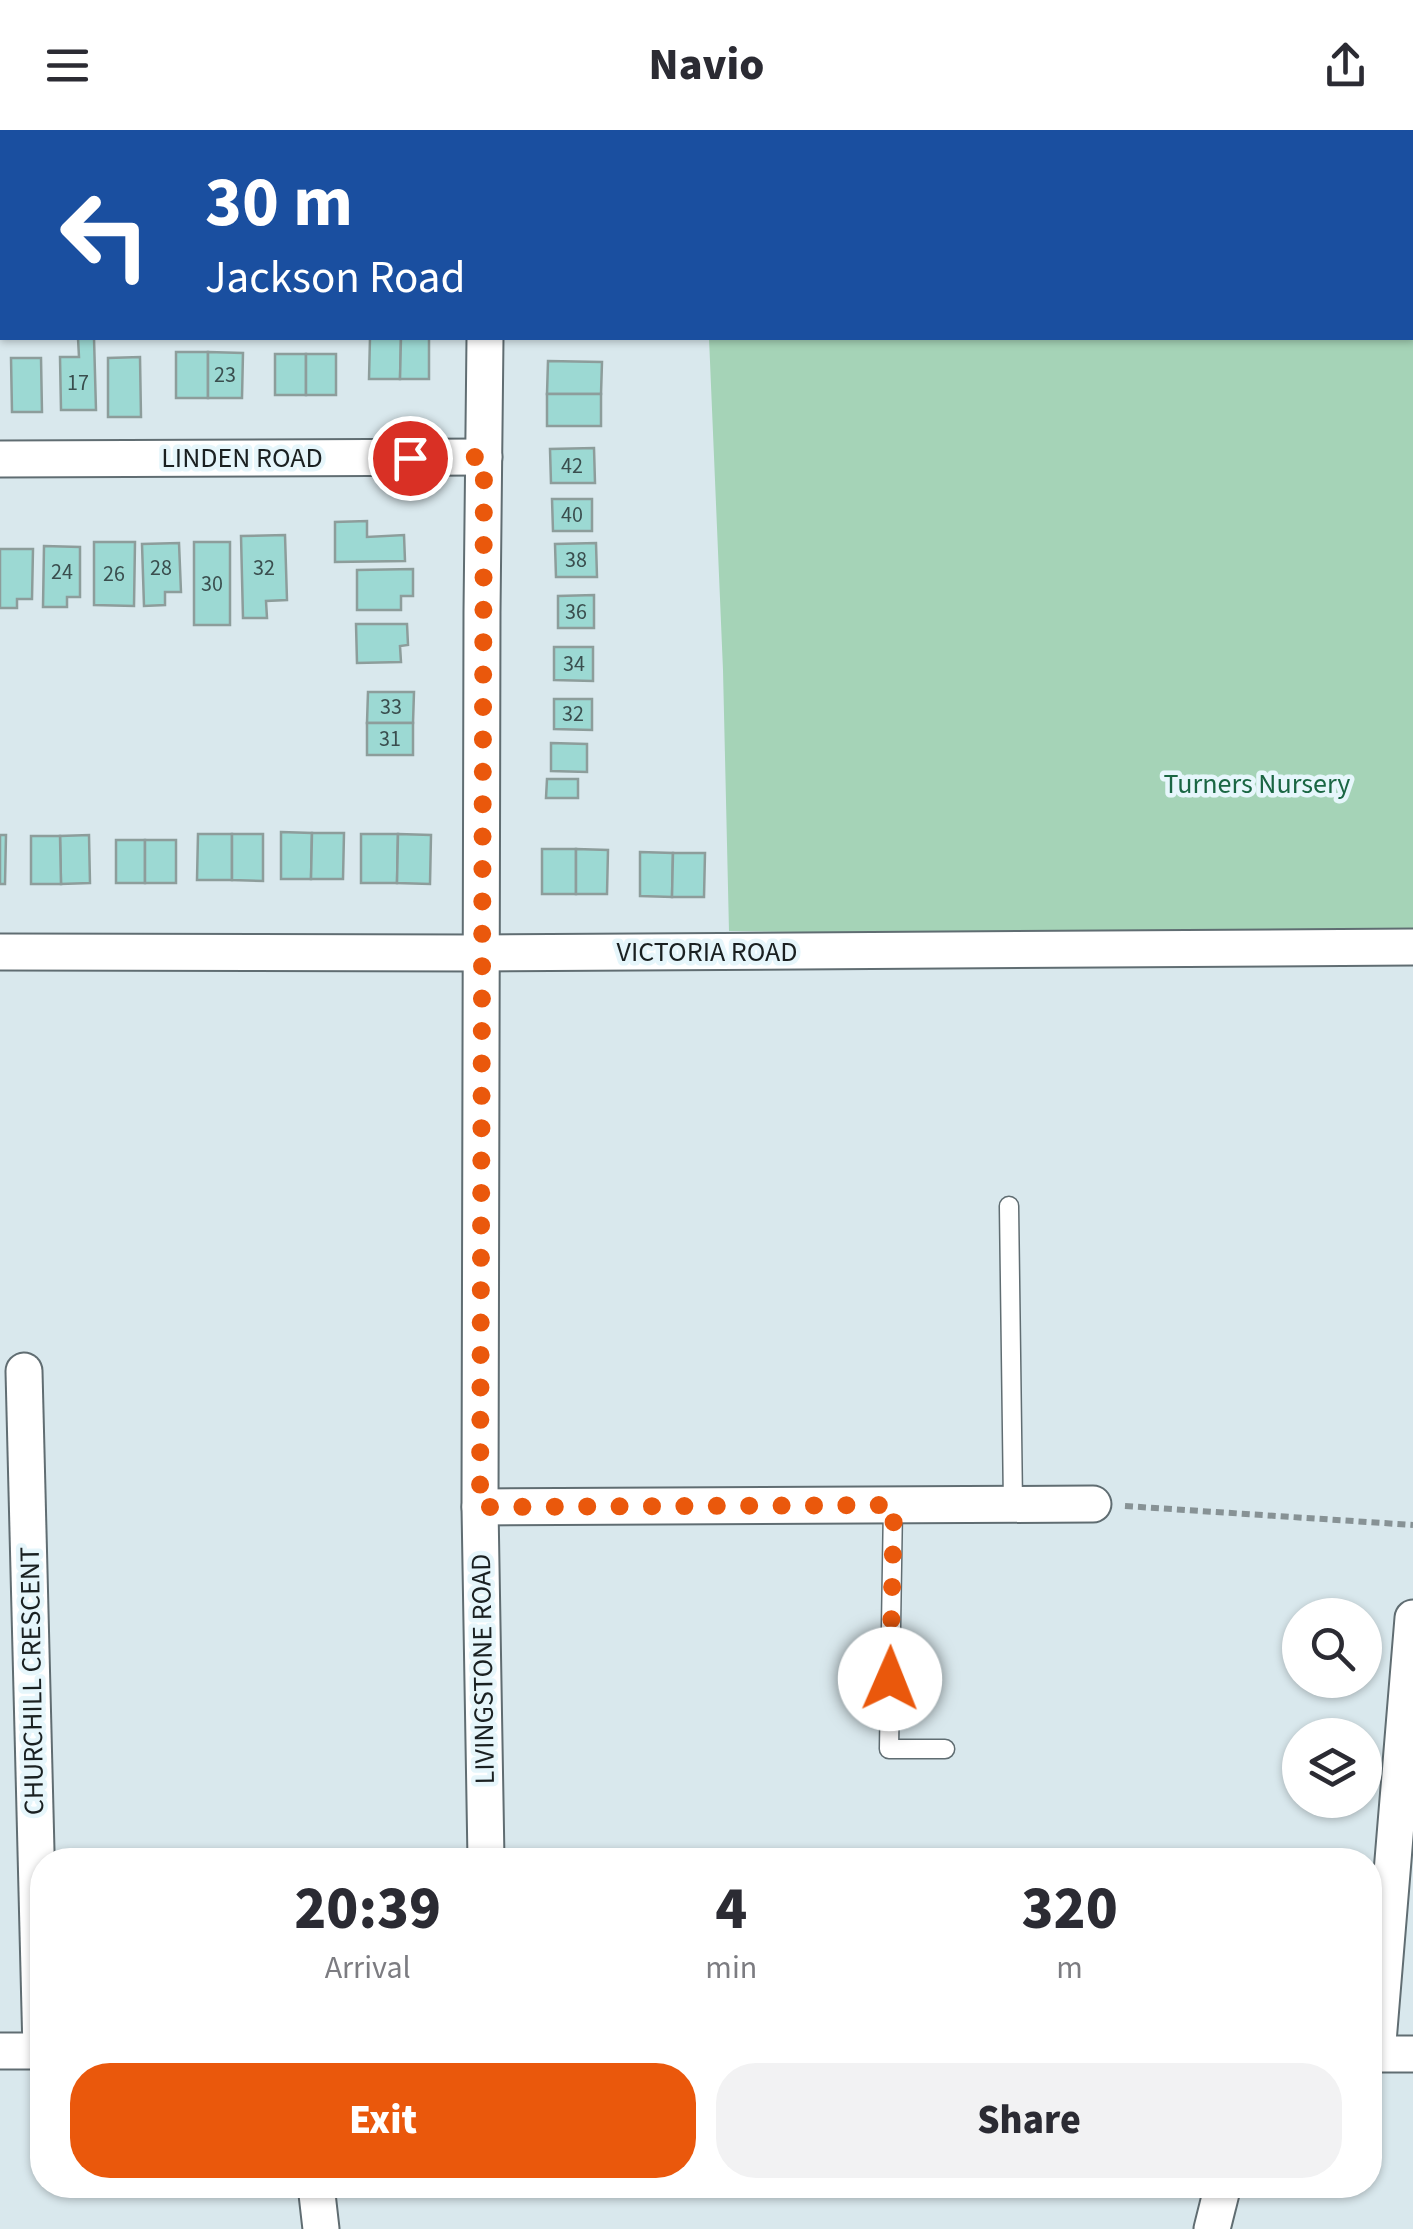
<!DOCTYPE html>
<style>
:root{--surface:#fff;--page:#f2f2f3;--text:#2b2b33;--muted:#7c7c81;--accent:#ea580c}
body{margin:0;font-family:"Source Sans 3",sans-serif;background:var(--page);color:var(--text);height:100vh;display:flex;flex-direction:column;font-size:38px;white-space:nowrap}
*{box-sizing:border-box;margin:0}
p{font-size:32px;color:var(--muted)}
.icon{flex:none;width:55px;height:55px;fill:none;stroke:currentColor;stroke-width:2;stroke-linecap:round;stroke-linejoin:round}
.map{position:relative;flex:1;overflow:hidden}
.drawer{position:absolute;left:30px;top:1718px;width:1352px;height:350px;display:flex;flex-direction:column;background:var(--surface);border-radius:40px;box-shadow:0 2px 8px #0004}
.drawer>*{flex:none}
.guide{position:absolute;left:0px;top:0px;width:1415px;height:210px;box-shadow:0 2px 8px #0004;background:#1a4fa0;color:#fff;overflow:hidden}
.buttons{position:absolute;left:1282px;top:1468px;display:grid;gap:20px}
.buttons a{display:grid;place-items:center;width:100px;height:100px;border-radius:50%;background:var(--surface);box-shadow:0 2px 8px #0004;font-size:50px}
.pin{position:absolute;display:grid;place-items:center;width:85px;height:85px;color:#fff;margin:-42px;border:5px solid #fff;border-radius:50%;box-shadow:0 2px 10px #0007}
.me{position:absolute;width:110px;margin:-55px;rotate:1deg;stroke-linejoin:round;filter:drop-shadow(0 0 8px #0008)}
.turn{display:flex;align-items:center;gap:35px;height:210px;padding:0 40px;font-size:45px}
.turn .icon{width:130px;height:130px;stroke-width:2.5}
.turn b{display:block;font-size:70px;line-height:85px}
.eta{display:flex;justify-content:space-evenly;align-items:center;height:170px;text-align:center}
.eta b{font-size:60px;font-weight:800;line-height:70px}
.primary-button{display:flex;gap:20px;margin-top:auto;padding:20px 40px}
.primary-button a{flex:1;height:115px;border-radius:40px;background:var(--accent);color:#fff;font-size:40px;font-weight:800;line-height:115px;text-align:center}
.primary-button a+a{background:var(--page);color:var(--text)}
header{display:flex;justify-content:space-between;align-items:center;height:130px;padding:0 40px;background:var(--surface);font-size:45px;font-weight:800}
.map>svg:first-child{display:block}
</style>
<header><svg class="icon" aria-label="menu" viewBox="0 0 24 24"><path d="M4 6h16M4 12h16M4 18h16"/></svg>Navio<svg class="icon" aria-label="share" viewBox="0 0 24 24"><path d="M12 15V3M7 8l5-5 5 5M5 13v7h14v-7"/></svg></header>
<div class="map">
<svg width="1413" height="2099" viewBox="0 0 1413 2099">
<rect width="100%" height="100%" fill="#d9e8ed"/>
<!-- green -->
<g fill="#a5d3b7">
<rect x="700" y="0" width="688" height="2"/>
<polygon points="1413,87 1413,809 729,801 723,540 709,208 1412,208"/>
</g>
<!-- building -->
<g fill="#9cd9d3" stroke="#8d9d9b" stroke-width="2.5">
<polygon points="78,208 94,208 96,280 61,280 60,227 79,227"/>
<polygon points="370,208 401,208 400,249 369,249"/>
<polygon points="401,208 429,208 429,249 400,249"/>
<rect x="176" y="222" width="32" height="46"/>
<polygon points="208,222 243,223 242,268 208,268"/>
<rect x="275" y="224" width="31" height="41"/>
<rect x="306" y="224" width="30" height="41"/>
<polygon points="140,227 141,287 108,287 108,228"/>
<polygon points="11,228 41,228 42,282 12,282"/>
<polygon points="548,231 602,232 601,264 547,264"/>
<rect x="547" y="264" width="54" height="32"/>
<polygon points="594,318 595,353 551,353 550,319"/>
<polygon points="552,369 592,369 592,401 553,401"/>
<polygon points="367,391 367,407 404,405 405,431 335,432 335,392"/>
<polygon points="285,405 287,470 266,471 267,488 243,488 241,406"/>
<polygon points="94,412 135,412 134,476 94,475"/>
<rect x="194" y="412" width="36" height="83"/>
<polygon points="179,413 181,462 165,462 165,475 144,476 142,414"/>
<polygon points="596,413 597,447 556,447 555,414"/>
<polygon points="44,416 80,417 80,467 67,467 67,477 43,477"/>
<polygon points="0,419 33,419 32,469 17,469 17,478 0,478"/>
<polygon points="413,439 413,466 401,466 401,480 357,480 357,440"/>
<polygon points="594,465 594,498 558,498 558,466"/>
<polygon points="356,494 407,494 408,515 400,516 401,532 357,533"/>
<polygon points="554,517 593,517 593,551 554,550"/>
<polygon points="368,562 414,562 413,593 367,593"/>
<polygon points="554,569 592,569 592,600 554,599"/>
<rect x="367" y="593" width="46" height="32"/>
<polygon points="551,613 587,614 587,642 551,641"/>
<polygon points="547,649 578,649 578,668 546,668"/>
<polygon points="281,702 312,703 311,749 281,749"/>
<polygon points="312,703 344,703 343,749 311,749"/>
<polygon points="198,704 232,704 232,750 197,750"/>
<polygon points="232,704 263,704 263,751 232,750"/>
<polygon points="361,704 398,704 397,753 361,753"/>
<polygon points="398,704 431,705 430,754 397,753"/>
<polygon points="0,705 6,705 5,754 0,754"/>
<polygon points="89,705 90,753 61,754 60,706"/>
<polygon points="31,706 60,706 61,754 31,754"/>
<rect x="116" y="710" width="29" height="43"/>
<rect x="145" y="710" width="31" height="43"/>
<rect x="542" y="719" width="34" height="45"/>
<polygon points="576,719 608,720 607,764 576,764"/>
<polygon points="640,722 673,723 672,767 640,766"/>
<polygon points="673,723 705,723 704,767 672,767"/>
</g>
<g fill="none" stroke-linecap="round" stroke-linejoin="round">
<!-- lane casing -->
<g stroke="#606d72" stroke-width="21">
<g id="lane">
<polyline points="1009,1076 1013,1374"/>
<polyline points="893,1375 889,1619 945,1619"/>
</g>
</g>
<!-- street casing -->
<g stroke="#606d72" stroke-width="39">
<g id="street">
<polyline points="175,0 175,2"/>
<polyline points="488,2 488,0"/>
<polyline points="485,208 482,482 480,1377 486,1730"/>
<polyline points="0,329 484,327"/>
<polyline points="0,822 480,823 1413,817"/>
<polyline points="24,1241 41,1921"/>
<polyline points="480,1377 1093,1374"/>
<polyline points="0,1921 42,1921"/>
<polyline points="1370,1924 1413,1924"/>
<polyline points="1377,1924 1413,1488"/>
<polyline points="316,2055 321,2099"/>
<polyline points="1212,2099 1223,2055"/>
</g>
</g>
<!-- path -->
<polyline stroke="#879295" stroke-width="6" stroke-dasharray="8 5" stroke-linecap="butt" points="1125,1376 1413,1395"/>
<!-- lane -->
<use href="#lane" stroke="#fff" stroke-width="18"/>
<!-- street -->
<use href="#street" stroke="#fff" stroke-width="35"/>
</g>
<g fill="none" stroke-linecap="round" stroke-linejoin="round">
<!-- route -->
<polyline stroke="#ea580c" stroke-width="18" stroke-dasharray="0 32.4" points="410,328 484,327 480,1377 894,1375 890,1549"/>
</g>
<g text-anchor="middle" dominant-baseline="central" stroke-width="9" stroke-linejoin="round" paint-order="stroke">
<!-- number labels -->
<g font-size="22" fill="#3a4e4e">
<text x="225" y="245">23</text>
<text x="78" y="253">17</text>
<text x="572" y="336">42</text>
<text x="572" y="385">40</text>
<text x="576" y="430">38</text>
<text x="161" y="438">28</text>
<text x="264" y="438">32</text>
<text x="62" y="442">24</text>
<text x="114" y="444">26</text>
<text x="212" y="454">30</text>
<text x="576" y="482">36</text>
<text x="574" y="534">34</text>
<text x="391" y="577">33</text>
<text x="573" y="584">32</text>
<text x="390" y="609">31</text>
</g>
<!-- street labels -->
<g font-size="28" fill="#1a2021" stroke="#e6f6fb">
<text x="242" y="328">LINDEN ROAD</text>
<text x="707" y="822">VICTORIA ROAD</text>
<text transform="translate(483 1539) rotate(-91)">LIVINGSTONE ROAD</text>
<text transform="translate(32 1551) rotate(-91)">CHURCHILL CRESCENT</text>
</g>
<!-- park labels -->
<g font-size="28" fill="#1a6643" stroke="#e6f6fb">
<text x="1257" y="654">Turners Nursery</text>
</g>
</g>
</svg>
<div class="buttons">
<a><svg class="icon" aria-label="search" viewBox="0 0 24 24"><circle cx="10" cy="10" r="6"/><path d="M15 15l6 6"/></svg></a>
<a><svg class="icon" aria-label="layers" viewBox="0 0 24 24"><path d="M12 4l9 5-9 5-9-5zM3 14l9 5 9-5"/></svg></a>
</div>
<div class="pin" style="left:410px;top:328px;background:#d93025"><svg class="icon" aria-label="arrive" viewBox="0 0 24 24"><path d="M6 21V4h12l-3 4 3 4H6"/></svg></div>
<svg class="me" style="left:890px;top:1549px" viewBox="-20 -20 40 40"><circle r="19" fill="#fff"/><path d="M0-13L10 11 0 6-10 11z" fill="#ea580c"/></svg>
<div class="guide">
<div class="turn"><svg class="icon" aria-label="left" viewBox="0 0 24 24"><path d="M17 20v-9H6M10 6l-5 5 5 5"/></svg><div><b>30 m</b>Jackson Road</div></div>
</div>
<section class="drawer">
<div class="eta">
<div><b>20:39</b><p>Arrival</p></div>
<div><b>4</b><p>min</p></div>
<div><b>320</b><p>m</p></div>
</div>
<div class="primary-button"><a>Exit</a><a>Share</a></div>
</section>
</div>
